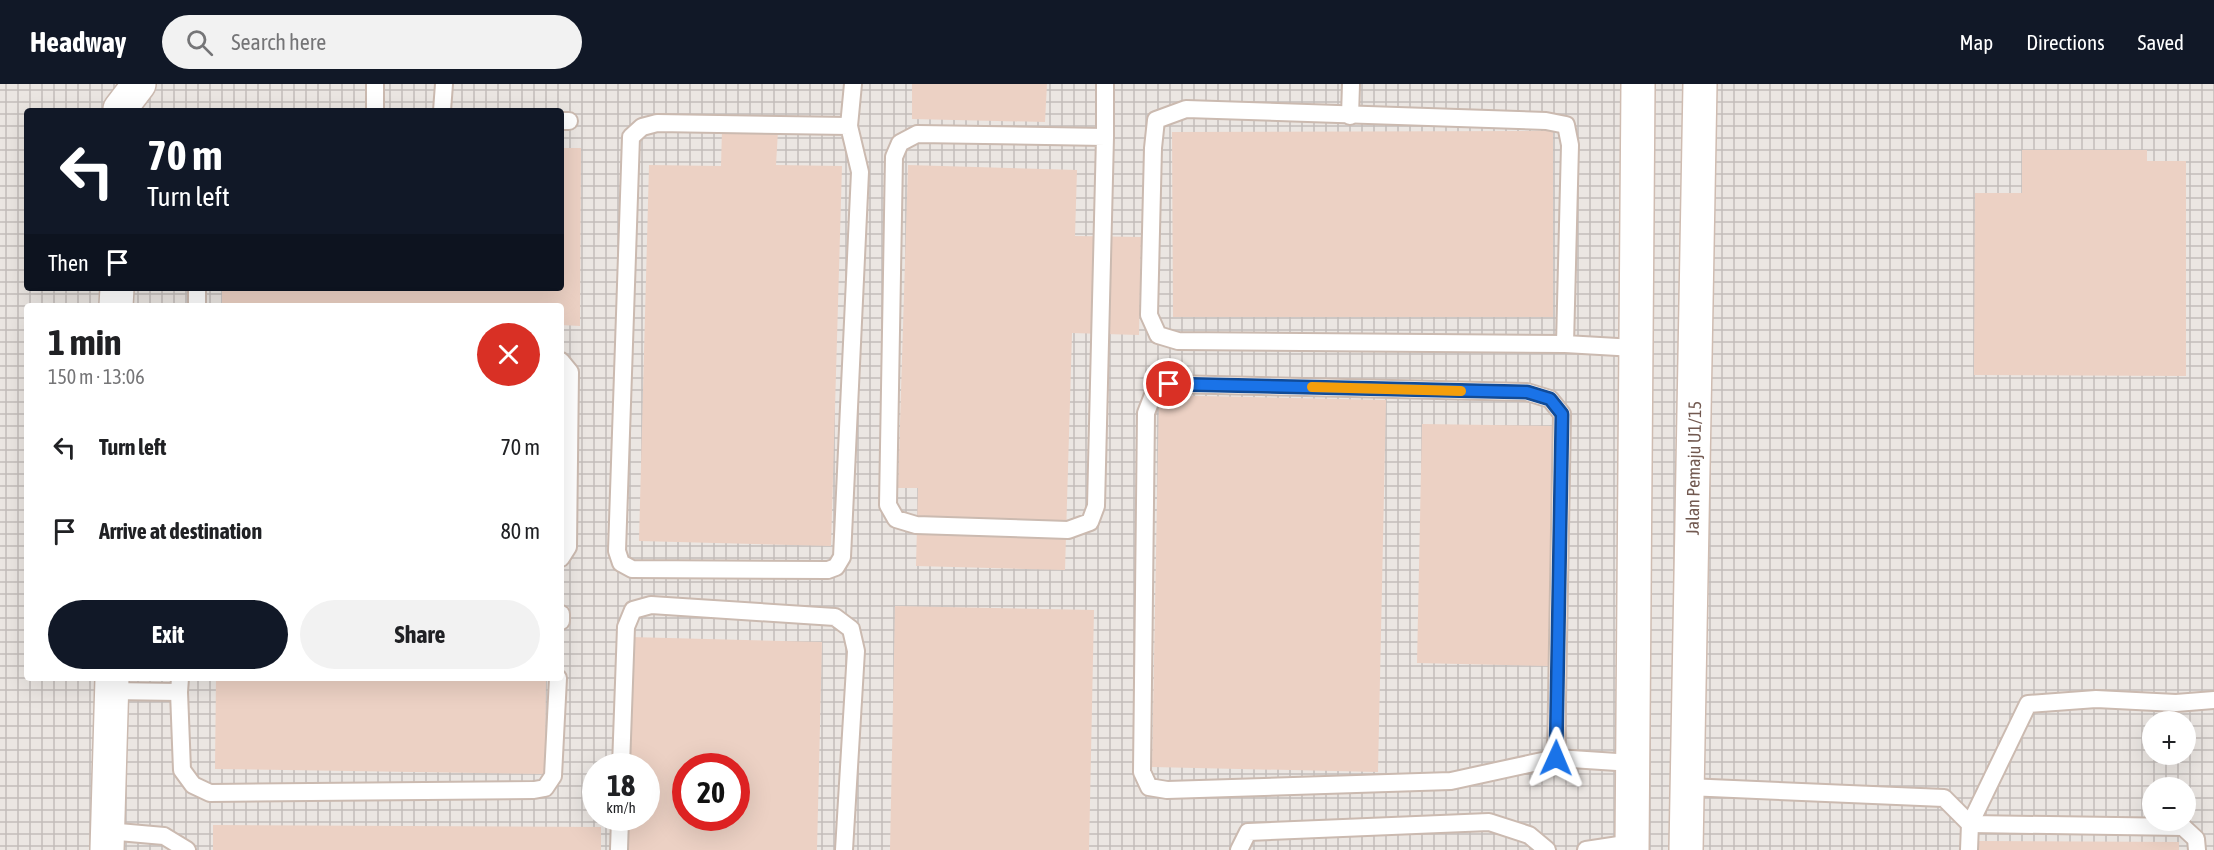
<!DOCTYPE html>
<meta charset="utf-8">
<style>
:root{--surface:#fff;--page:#f2f2f2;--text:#202124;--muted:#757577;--accent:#111827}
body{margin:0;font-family:"Asap Condensed",sans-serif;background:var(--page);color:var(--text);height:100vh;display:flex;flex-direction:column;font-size:22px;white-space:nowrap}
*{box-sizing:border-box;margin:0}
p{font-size:20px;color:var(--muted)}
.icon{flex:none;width:33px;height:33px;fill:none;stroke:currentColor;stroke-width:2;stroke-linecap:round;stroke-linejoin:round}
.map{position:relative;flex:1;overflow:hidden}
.details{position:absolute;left:24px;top:219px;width:540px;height:378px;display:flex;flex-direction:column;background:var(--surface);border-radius:6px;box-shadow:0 6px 24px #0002}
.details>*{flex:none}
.banner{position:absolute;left:24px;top:24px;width:540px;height:183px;border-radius:6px;box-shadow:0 6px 24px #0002;background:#111827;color:#fff;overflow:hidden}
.buttons{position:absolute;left:2142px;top:627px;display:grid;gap:12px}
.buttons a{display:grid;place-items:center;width:54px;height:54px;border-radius:50%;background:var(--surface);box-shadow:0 6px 24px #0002;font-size:30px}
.speed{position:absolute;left:582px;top:669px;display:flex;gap:12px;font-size:30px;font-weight:700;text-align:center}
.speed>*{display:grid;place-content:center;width:78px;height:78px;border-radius:50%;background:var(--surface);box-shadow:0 6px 24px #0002;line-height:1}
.speed small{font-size:15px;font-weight:400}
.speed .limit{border:9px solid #d22;background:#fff;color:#111}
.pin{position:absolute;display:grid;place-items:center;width:51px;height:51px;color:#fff;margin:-26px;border:3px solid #fff;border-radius:50%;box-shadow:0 2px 6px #0007}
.me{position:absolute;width:66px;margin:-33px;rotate:1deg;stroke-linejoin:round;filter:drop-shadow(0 0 4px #0008)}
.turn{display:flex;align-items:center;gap:21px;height:126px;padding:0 24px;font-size:27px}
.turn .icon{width:78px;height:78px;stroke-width:2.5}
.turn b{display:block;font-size:42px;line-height:51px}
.then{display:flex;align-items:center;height:57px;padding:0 24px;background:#0003;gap:12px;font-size:22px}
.round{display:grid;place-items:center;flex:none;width:63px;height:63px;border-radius:32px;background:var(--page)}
.headline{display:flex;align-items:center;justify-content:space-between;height:102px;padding:0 24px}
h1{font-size:36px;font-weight:700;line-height:45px}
.cta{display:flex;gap:12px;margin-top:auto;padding:12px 24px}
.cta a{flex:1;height:69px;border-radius:36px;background:var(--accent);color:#fff;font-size:24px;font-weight:700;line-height:69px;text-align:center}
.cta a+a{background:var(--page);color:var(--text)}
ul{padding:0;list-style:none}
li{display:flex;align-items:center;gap:18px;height:84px;padding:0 24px}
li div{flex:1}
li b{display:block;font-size:22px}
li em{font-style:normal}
header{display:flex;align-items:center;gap:36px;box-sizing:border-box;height:84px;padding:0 30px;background:var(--accent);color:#fff}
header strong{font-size:28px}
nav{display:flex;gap:33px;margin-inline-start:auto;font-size:21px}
.search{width:420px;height:54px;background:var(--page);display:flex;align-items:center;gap:15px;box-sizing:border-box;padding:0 21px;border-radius:33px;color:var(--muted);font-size:22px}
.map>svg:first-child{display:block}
</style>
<header>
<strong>Headway</strong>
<div class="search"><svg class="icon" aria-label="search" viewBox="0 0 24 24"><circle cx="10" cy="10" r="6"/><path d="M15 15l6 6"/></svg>Search here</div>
<nav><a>Map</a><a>Directions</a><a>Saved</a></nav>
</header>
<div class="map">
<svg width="2214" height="766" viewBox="0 0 2214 766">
<defs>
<pattern id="industrial-grid" width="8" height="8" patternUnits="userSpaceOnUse" patternTransform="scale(1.5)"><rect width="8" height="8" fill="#ebe6e2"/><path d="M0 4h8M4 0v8" fill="none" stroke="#c3bdba"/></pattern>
</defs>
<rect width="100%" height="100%" fill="#faf2e9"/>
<!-- industrial -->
<path fill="url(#industrial-grid)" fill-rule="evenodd" d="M 0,0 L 2214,0 L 2214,766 L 0,766 ZM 27,27 L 561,27 L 561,204 L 27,204 ZM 27,222 L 561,222 L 561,594 L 27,594 ZM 2152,638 L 2186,638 L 2186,670 L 2152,670 ZM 596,682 L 646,682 L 646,734 L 596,734 ZM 686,682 L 736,682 L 736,734 L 686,734 ZM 2152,704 L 2186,704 L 2186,736 L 2152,736 Z"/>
<!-- building -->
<g fill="#ecd1c4" fill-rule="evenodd">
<polygon points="912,0 1047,0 1045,38 912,35"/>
<polygon points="722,46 778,47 776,81 842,82 831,462 639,457 649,81 721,82"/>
<polygon points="1553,47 1553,233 1173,233 1172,48"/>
<polygon points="561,64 581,64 580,242 561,241 561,222 222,222 222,204 561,204"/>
<polygon points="2022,66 2147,66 2147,77 2186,77 2186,292 1974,291 1975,109 2022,109"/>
<polygon points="908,81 1077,86 1075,152 1141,153 1139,251 1072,249 1065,486 916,482 918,404 898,404"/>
<polygon points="1159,311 1386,316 1378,688 1152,683"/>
<polygon points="1422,340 1553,342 1548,582 1417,579"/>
<polygon points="895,522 1094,526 1089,766 890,766"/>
<path d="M 630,553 L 822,558 L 817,766 L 625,766 L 626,734 L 646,734 L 646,682 L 627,682 ZM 686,682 L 736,682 L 736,734 L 686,734 Z"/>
<polygon points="216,594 546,594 545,690 215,685"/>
<polygon points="213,741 601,743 601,766 213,766"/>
<polygon points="1979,757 2179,758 2179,766 1979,766"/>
</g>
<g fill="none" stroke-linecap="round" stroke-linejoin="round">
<!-- lane casing -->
<g stroke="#cbbab0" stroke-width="20">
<g id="lane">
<polyline points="375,27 375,0"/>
<polyline points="442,27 444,0"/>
<polyline points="1350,32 1351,0"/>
<polyline points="561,37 569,37"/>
<polyline points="849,42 657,39 642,43 631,53 617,467 621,479 632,485 828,486 836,483 842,473 860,88 849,42 853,0"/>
<polyline points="1105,53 917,50 900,59 894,73 888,421 896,435 916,441 1068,446 1090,438 1096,422 1105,53 1105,0"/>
<polyline points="197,222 197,204"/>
<polyline points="1565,260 1570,61 1566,41 1546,37 1186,25 1156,36 1153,64 1149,231 1158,251 1178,257 1565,260 1635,264"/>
<polyline points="561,277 570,288 568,463 561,474"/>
<polyline points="561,530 561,537"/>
<polyline points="180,594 179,608 182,686 193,701 210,709 534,706 545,704 553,692 558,594"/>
<polyline points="111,607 179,608"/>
<polyline points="1556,674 1562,330 1550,315 1527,308 1169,300 1156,303 1146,329 1142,688 1149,703 1167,706 1451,697 1556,674 1632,679"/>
<polyline points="621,682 626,543 633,526 651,521 835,533 851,545 856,567 844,766"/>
<polyline points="1687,703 1944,714 1970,740 2183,743 2196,755 2197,766"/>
<polyline points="107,747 164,752 187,766"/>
<polyline points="619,766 620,734"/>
<polyline points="1239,766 1248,748 1489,738 1529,751 1547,766"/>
<polyline points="1586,766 1632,759"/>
<polyline points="1969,766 1970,740 2028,620 2096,615 2176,619 2214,616"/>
</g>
</g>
<!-- street casing -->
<g stroke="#cbbab0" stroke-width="36">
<g id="street">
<polyline points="120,25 139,0"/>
<polyline points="116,222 117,204"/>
<polyline points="107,766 112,594"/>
</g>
</g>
<!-- secondary casing -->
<g stroke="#cfbcb1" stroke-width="36">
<g id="secondary">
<polyline points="1632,766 1638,0"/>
<path id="s1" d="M 1686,766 L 1700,0"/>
</g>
</g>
<!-- lane -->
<use href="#lane" stroke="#fff" stroke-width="16"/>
<!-- street -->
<use href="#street" stroke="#fff" stroke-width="33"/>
<!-- secondary -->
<use href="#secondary" stroke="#fff" stroke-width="33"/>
</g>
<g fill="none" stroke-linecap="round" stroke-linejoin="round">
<!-- route casing -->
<g stroke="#114b97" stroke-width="15">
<polyline id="route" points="1169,300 1527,308 1550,315 1562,330 1556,674"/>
</g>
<!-- route -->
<use href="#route" stroke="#1a73e8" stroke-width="10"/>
<!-- slow -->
<polyline stroke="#f59e0b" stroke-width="10" points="1312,303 1461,307"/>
</g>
<g text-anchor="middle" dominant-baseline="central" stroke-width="4.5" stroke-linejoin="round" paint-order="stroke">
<!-- street labels -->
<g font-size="18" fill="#725950" stroke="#fdf6ef">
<text stroke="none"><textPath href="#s1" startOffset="382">Jalan Pemaju U1/15</textPath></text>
</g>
</g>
</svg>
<div class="buttons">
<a>+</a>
<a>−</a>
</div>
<div class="speed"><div>18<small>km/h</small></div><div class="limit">20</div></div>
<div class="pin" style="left:1169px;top:300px;background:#d93025"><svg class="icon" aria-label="arrive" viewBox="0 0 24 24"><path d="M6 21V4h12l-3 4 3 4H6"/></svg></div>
<svg class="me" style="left:1556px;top:674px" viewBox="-20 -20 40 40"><path d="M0-17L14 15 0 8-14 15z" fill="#1a73e8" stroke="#fff" stroke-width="4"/></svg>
<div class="banner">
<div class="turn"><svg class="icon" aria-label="left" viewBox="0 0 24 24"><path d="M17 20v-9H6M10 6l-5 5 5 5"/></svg><div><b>70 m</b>Turn left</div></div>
<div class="then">Then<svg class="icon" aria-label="arrive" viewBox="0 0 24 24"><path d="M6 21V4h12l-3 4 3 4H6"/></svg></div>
</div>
<section class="details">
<div class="headline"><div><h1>1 min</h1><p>150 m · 13:06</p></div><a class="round" style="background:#d93025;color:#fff"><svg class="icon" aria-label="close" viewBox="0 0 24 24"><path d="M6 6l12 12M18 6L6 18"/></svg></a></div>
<ul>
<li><svg class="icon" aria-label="left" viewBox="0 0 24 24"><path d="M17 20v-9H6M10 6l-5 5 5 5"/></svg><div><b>Turn left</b></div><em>70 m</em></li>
<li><svg class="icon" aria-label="arrive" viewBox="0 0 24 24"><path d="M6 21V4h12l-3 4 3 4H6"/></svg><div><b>Arrive at destination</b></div><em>80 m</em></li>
</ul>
<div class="cta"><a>Exit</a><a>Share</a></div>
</section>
</div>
